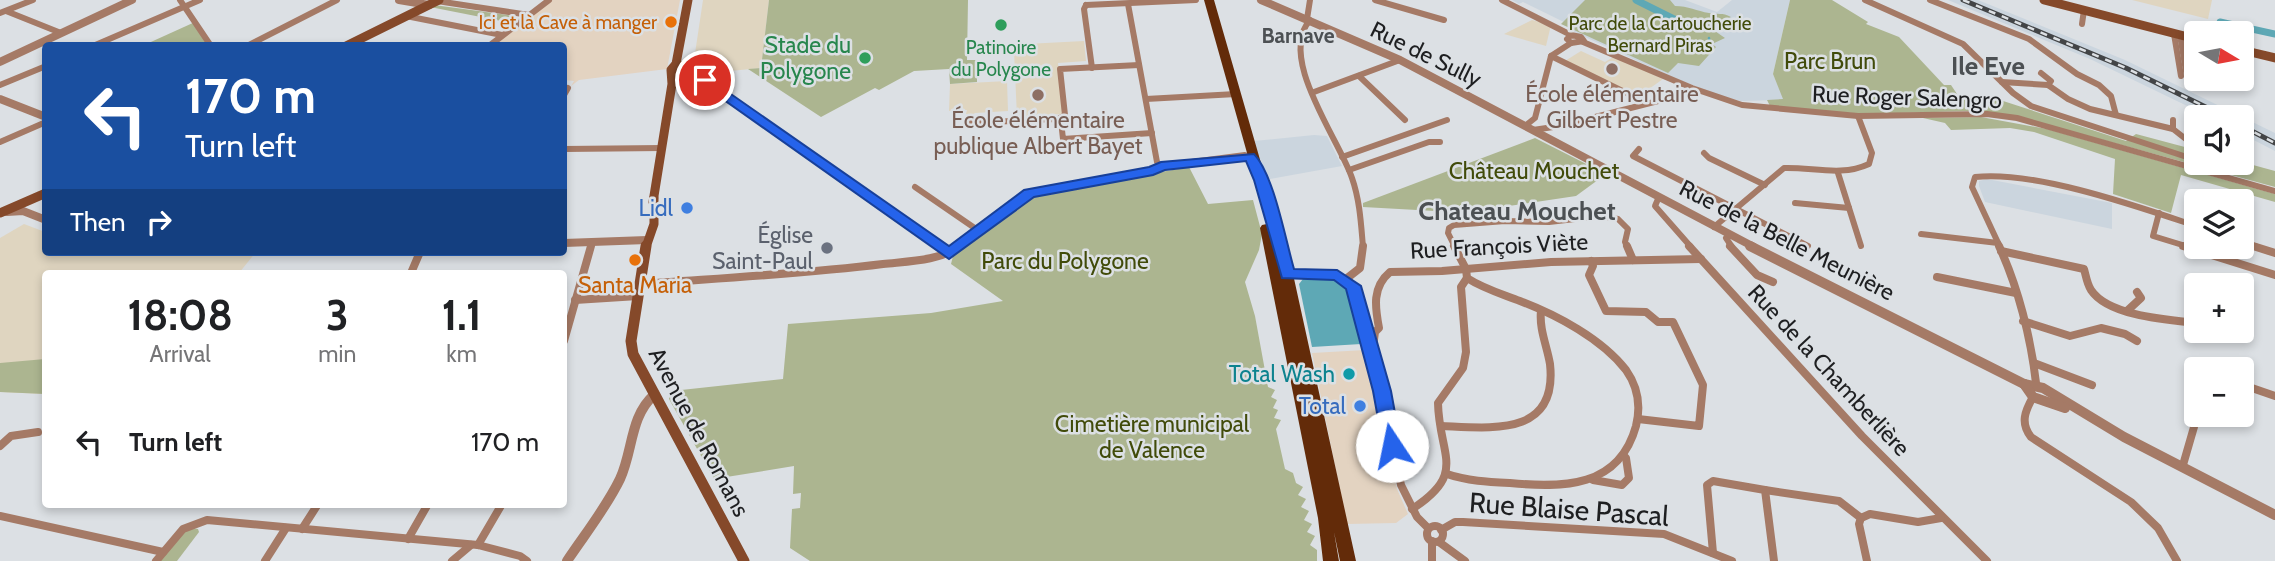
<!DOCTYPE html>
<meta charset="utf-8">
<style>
:root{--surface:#fff;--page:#f2f2f2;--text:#202124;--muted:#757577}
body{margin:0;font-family:Cabin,sans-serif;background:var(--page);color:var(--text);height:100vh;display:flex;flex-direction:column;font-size:26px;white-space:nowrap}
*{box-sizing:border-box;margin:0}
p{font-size:23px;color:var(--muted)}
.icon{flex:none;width:38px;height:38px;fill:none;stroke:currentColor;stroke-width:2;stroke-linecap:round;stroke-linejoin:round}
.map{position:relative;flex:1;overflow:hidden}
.sheet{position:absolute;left:42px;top:270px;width:525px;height:238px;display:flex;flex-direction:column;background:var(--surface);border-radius:7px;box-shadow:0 4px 10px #0003}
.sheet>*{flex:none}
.top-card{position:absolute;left:42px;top:42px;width:525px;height:214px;border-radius:7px;box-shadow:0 4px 10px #0003;background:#1a4fa0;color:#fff;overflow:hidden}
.needle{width:46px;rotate:100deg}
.controls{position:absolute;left:2184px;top:21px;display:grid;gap:14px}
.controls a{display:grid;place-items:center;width:70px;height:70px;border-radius:7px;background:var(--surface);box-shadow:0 4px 10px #0003;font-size:35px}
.pin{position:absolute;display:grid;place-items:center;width:60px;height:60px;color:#fff;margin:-30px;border:4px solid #fff;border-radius:50%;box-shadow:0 2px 7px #0007}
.me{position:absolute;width:77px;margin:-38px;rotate:349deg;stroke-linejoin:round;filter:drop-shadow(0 0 5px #0008)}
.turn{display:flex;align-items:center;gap:24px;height:147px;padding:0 28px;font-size:32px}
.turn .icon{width:91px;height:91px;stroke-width:2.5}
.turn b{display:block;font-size:49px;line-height:60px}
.then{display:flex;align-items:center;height:66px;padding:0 28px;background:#0003;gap:14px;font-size:26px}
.eta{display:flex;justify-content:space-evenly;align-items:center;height:119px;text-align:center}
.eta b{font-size:42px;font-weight:800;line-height:49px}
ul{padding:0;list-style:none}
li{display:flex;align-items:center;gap:21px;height:105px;padding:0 28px}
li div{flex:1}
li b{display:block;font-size:26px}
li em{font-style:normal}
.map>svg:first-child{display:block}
</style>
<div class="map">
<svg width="2275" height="561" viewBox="0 0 2275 561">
<rect width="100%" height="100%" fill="#dce0e4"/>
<!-- commercial -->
<g fill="#e3d3c1">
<polygon points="551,0 680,0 667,69 579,80 571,86 574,81 564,80 564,46 491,46"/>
<polygon points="1365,350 1397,489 1408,514 1396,523 1347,524 1312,353"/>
</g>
<!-- built -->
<g fill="#cbd5de">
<polygon points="1512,0 1685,0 1717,12 1732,0 1790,0 1773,74 1784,100 1740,101 1718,95 1672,77 1568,29 1570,25 1523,2 1519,4"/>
<polygon points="1948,0 1978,0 2125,60 2275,133 2275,151 2242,134 2242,117 2210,117 2090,59"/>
<polygon points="1314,135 1327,136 1342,166 1265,180 1254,141"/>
<polygon points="1987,179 2112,203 2112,229 1985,202 1979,186 1979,181"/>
</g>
<!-- education -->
<g fill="#dfd5c0">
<polygon points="703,0 769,0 761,68 720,72 710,77 699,68 694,60"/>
<polygon points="2132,0 2212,0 2208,19"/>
<polygon points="1532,20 1551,25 1546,46 1504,34"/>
<polygon points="1084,41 1086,61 1058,63 1063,114 1017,117 1014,51 1026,44"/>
<polygon points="1581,51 1605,62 1615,56 1663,79 1639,96 1565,61"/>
<polygon points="1007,81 1008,111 975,113 970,116 966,114 967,110 949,111 950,84"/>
<polygon points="24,224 45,232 46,252 256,252 239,273 46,273 45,394 0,392 0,238"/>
</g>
<!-- green -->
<g fill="#acb590">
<polygon points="769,0 968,0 967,60 977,60 977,82 950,84 949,69 914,71 879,90 875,88 821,117 748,69 761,68"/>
<path d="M 1585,0 L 1670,0 L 1675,6 C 1688,6 1697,11 1709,13 C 1718,15 1722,12 1731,17 L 1709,27 L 1725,38 L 1712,44 L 1716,47 L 1699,66 L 1678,63 L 1668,73 L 1561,24 Z"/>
<polygon points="1790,0 1832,0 1868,22 1866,24 1899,37 1944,85 1951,85 1959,97 1997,99 2126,141 2136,134 2196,150 2196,163 2242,162 2275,171 2275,187 2016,116 1970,111 1864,114 1770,106 1767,100 1783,99 1773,74"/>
<polygon points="434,5 508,15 519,19 511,23 430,7"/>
<polygon points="195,22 210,44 142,46"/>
<polygon points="1981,117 2047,129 2275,194 2275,202 2181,175 2171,213 2113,194 2115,159 2034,132 2010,128 1951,130 1945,123 1923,118"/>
<polygon points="1535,138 1606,174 1576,196 1495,208 1435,211 1363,207 1363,203"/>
<polygon points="1189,167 1208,204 1253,200 1262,234 1259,250 1245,282 1255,316 1268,387 1275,390 1271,397 1277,400 1273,408 1278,410 1274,418 1281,420 1276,429 1285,469 1293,473 1296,483 1303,487 1298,495 1306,499 1301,507 1309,511 1304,520 1312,524 1307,532 1315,536 1310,545 1317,550 1317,561 810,561 790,548 792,509 800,508 801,493 793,494 794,466 714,479 669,399 669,394 672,391 783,379 788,324 931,313 1003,301 951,264 953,256 1032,195"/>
<polygon points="45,359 45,394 0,392 0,363"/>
<polygon points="191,528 198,529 199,532 177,561 160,561 184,532"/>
</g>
<!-- water -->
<polygon fill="#5ea8b5" points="1303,279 1336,279 1347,287 1361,344 1312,347 1299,284"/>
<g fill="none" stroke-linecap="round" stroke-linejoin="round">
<!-- stream -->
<polyline stroke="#5ea8b5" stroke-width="2.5" points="1709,38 1709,46"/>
<!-- canal -->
<g stroke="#5ea8b5" stroke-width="7">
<polyline points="1636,0 1684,24"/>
<polyline points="2220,22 2275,34"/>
</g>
<!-- minor-far1 -->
<g stroke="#a57a66" stroke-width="6">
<polyline points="180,0 211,46"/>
<polyline points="1375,0 1444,20"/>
<polyline points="1502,0 1571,35"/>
<polyline points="1865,0 1963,44 2013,93 2031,106 2196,160"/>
<polyline points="1930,0 2029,39 2077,74 2099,85 2111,96 2116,115"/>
<polyline points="437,1 529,15"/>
<polyline points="1128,4 1157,162 1161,166"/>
<polyline points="1086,5 1196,0"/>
<polyline points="1086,5 1084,9 1092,68"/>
<polyline points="6,11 61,33"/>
<polyline points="0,13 33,0"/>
<polyline points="406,16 502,35"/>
<polyline points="1307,19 1310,0"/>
<path d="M 1310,20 C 1277,58 1339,139 1352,178 C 1360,201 1361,224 1363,247"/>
<polyline points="2082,24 2084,10"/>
<polyline points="2174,34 2181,76"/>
<polygon points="1571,35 1581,37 1584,41 1571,43 1567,39"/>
<polyline points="2180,35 2188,83"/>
<polyline points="1583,42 1692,88 1742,105 1858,116 1987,114 2017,118 2275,191"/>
<polyline points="93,46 200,0"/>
<polyline points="247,46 337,0"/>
<polyline points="489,46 549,0"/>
<polyline points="1551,56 1647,103"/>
<polyline points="690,69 940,247"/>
<polyline points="2041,73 2051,81 2048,85"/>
<polyline points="1359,76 1405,120"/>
<polyline points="2002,82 2048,85 2068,99 2090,109 2173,129"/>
<polyline points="0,85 46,66"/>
<polyline points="1314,92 1400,60"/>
<polyline points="564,95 568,88"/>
<polyline points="1146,99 1236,94"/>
<polyline points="1058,119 1065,115 1060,69 1139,65"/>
<polyline points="2173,120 2173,129 2196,147"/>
<polyline points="967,123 1058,119 1061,121 1063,139 1152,133"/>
<polyline points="1525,126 1535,118 1551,56 1571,43"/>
<polyline points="1533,130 1560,126 1658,101"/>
<polyline points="0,142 46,122"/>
<polyline points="564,149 662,148"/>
<polyline points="1639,149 1633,156 1808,246"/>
<polyline points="1704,153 1709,158 1765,185"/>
<polyline points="1342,157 1447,120"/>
<polyline points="2205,163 2216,170 2216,173"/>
<polyline points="1349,170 1429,142 1440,142"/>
<polyline points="1838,173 1861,246"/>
<polyline points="915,187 979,231"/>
<polyline points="1658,199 1655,206 1691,247"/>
<polyline points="1795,203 1849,208"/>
<polyline points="2159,213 2153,236 2189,247"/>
<path d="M 1714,227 L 1784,168 C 1813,167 1841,177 1869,164 L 1872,153 L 1858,116"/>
<polyline points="1921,234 1998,243"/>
<polyline points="1730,235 1726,238 1732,247"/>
<polyline points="2242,242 2258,247"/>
<polyline points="590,247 592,242"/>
<polyline points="958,247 1024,195 1153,171 1161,166 1245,155 1254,161"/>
<polyline points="1455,247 1448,233 1449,228 1454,225 1505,221 1549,222 1601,216 1618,219 1628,229 1625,242 1627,247"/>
<path d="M 2000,247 L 1972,187 L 1975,177 C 2034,170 2139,207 2196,226"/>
</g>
<!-- minor -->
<g stroke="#a57a66" stroke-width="8">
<polyline points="937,246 949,254"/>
<polyline points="1627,246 1633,260"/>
<polyline points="1689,246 1862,436 1987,561"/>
<polyline points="1730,246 1757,275 1773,282"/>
<path d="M 1999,246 C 2018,287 2031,338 2036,383"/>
<polyline points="2183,246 2275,275"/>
<polyline points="2253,246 2275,253"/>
<path d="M 2001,251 L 2084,269 C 2086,276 2087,284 2091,290 C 2108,316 2168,320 2196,323"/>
<polyline points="1591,261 1593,266 1589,275 1606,311 1646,312 1658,322 1673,322 1703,385 1699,426 1638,419"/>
<polyline points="411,273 420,252"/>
<polyline points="1285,274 1337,275 1353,286 1379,378 1401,485 1417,517 1428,528"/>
<polyline points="1937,277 2016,293"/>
<polyline points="1346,279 1360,268 1363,246"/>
<path d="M 640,284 C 721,278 803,274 883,264 C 910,261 938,261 961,246"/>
<polyline points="575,300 638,296"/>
<polyline points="2127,311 2141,298 2137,292"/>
<polyline points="2023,321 2070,336 2101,328 2125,334 2137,341"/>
<polyline points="564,341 591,246"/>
<path d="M 1372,355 L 1375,332 L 1379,328 C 1375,307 1372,287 1390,272 L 1442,271 L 1551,262 L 1701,259"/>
<polyline points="2034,363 2092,385"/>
<polyline points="2249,387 2275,396"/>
<path d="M 2033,397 C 2025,411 2020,423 2031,437 L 2131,502 L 2158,528 L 2177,561"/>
<path d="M 1441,426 C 1492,428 1558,437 1550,364 C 1547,346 1539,329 1541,311"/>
<polyline points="0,446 11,436 38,432"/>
<polyline points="2183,465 2194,427"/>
<path d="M 1447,474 C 1467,481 1489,482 1510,483 C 1563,488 1619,488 1636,426 C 1641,406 1638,387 1626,370 C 1602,339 1557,315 1520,301 C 1502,294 1484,289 1467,278 L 1466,269 L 1454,246"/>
<polyline points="1593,480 1622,485 1629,478 1626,458 1623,455"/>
<polyline points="1765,490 1839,501 1861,518"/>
<path d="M 1412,509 C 1468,473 1439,456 1438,403 L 1463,368 L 1466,352 L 1461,287 L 1467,278"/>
<polyline points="0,516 163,552"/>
<circle cx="1435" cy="534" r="8"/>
<polyline points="302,529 318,504"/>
<polyline points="1441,530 1455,522 1463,522 1664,534 1732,561"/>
<polyline points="408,539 428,504"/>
<polyline points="1432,541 1432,561"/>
<polyline points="1439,542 1465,561"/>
<polyline points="478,545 502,504"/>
<polyline points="1713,553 1707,485 1713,481 1765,490 1774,561"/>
<polyline points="156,561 183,529 207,520 478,545 520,556 527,561"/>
<polyline points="265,561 286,528"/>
<polyline points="452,561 471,545"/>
<polyline points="1867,561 1859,524 1861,518 1870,514 1918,522 1941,518"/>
</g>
<!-- tertiary-far1 -->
<g stroke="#a57a66" stroke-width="8">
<polyline points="399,0 429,5"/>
<polyline points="1261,0 1400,60 1754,247"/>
<polyline points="0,62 132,0"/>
<polyline points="0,99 46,117"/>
<polyline points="7,212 23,211 46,220"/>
<polyline points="564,243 647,240"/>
</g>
<!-- tertiary -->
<g stroke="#a57a66" stroke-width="10">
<polyline points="1750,246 2024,384"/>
<polyline points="2024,384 2043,388 2124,437 2275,515"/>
<polyline points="2024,384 2033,397 2065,408"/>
<path d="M 567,561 C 585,534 606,508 620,479 C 633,451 630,416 654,395"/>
</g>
<!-- secondary-far1 -->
<g stroke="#85492a" stroke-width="9">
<polyline points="2044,0 2196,39"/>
<polyline points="346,46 439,0"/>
<polyline points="2242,50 2275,58"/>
<polyline points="673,74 683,74 690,69 687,65 675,67"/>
<polyline points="653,202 672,84 671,70 676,64 688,0"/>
<polyline points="0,213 46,193"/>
<polyline points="646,247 654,224 654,198"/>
</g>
<!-- secondary -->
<polyline stroke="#85492a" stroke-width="11" points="646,246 631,341 633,354 744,561"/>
<!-- primary -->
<polygon fill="#632b09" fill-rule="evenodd" points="1204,0 1214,0 1293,274 1356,561 1340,561 1334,532 1339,561 1323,561 1318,518 1260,228 1262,225 1267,224"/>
<!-- rail casing -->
<g stroke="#434547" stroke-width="5">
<g id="rail">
<polyline points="1963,0 2126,68 2226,117"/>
<polyline points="2242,126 2275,143"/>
</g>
</g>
<!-- rail -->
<use href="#rail" stroke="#dce0e4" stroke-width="2.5" stroke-dasharray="7" stroke-linecap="butt"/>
</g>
<!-- route -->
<path fill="#2563eb" stroke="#184099" stroke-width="2" d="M 705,76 L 949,246 L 1024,190 L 1149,167 L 1161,162 L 1254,154 C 1274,175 1285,238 1294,269 L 1337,270 L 1361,286 L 1391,391 L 1401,446 L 1399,451 L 1386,451 L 1383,446 L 1373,391 L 1346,289 L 1334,280 L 1282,278 L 1254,180 L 1246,161 L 1165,170 L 1153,175 L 1034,197 L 949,259 L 700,83 L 700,77 Z"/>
<!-- markers -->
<g fill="#e8710a" stroke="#dce0e4" stroke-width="2.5">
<circle cx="671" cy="22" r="7"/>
<circle cx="635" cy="260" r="7"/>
</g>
<g fill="#2e9e5b" stroke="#dce0e4" stroke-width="2.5">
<circle cx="1001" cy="25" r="7"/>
<circle cx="865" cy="58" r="7"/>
</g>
<g fill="#8d6e63" stroke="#dce0e4" stroke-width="2.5">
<circle cx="1612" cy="69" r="7"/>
<circle cx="1038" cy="95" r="7"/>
</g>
<g fill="#3f7fe0" stroke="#dce0e4" stroke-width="2.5">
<circle cx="687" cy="208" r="7"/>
<circle cx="1360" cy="406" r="7"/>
</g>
<circle fill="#6b7280" stroke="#dce0e4" stroke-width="2.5" cx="827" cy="248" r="7"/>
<circle fill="#0f9aa8" stroke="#dce0e4" stroke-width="2.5" cx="1349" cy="374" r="7"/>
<g text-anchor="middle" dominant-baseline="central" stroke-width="5" stroke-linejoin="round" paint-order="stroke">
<!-- far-food labels -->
<g font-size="19" fill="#c56008" stroke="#dce0e4" text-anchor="end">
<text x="657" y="22">Ici et là Cave à manger</text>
</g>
<!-- far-park labels -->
<g font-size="19" fill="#414b0a" stroke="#dce0e4">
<text x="1660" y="23">Parc de la Cartoucherie<tspan x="1660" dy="22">Bernard Piras</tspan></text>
</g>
<!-- far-leisure labels -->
<g font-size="19" fill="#27864d" stroke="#dce0e4">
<text x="1001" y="47">Patinoire<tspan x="1001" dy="22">du Polygone</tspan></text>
</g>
<!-- far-quarter labels -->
<g font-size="21" font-weight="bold" fill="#4c5053" stroke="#dce0e4">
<text x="1298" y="35">Barnave</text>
</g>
<!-- leisure labels -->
<g font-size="23" fill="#27864d" stroke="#dce0e4" text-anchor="end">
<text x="851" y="45">Stade du<tspan x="851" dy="26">Polygone</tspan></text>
</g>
<!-- street labels -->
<g font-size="23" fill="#1e1f21" stroke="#dce0e4">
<text transform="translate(1426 54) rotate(26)">Rue de Sully</text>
<text transform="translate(1907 97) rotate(2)">Rue Roger Salengro</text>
<text transform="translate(1787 240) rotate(27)">Rue de la Belle Meunière</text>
<text transform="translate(1499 246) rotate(-3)">Rue François Viète</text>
<text transform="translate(1829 370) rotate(47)">Rue de la Chamberlière</text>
<text transform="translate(699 432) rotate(62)">Avenue de Romans</text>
</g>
<!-- park labels -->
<g font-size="23" fill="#414b0a" stroke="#dce0e4">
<text x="1830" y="61">Parc Brun</text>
<text x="1534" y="171">Château Mouchet</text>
<text x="1065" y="261">Parc du Polygone</text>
<text x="1152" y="424">Cimetière municipal<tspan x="1152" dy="26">de Valence</tspan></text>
</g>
<!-- education labels -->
<g font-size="23" fill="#785e54" stroke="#dce0e4">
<text x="1612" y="94">École élémentaire<tspan x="1612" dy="26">Gilbert Pestre</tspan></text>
<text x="1038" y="120">École élémentaire<tspan x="1038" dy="26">publique Albert Bayet</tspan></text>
</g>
<!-- shop labels -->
<g font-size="23" fill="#366cbe" stroke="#dce0e4" text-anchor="end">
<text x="673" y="208">Lidl</text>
<text x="1346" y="406">Total</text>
</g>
<!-- worship labels -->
<g font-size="23" fill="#5b616d" stroke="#dce0e4" text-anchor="end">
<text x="813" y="235">Église<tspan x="813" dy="26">Saint-Paul</tspan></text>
</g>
<!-- food labels -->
<g font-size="23" fill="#c56008" stroke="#dce0e4">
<text x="635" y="285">Santa Maria</text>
</g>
<!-- culture labels -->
<g font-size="23" fill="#0d838f" stroke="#dce0e4" text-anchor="end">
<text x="1335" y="374">Total Wash</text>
</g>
<!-- quarter labels -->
<g font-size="26" font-weight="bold" fill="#4c5053" stroke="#dce0e4">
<text x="1988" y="66">Ile Eve</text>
<text x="1517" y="211">Chateau Mouchet</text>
</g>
<!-- near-street labels -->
<g font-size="28" fill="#1e1f21" stroke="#dce0e4">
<text transform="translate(1569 509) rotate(4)">Rue Blaise Pascal</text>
</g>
</g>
</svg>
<div class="controls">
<a><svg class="needle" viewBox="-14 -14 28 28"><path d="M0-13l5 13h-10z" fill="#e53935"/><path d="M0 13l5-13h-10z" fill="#757577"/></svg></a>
<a><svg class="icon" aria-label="sound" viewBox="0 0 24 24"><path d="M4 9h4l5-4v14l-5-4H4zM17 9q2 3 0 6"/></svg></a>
<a><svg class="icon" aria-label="layers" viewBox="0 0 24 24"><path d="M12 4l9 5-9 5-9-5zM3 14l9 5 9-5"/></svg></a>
<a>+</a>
<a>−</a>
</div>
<div class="pin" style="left:705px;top:80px;background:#d93025"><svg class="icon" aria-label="arrive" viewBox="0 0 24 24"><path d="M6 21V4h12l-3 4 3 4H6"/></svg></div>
<svg class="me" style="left:1392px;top:446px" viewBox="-20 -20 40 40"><circle r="19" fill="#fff"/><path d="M0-13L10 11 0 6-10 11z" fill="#2563eb"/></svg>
<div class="top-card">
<div class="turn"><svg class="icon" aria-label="left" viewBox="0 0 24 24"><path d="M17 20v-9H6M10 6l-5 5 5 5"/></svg><div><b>170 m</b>Turn left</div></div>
<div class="then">Then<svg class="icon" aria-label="right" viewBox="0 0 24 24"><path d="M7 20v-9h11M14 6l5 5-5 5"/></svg></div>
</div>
<section class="sheet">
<div class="eta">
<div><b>18:08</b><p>Arrival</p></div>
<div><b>3</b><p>min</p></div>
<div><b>1.1</b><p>km</p></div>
</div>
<ul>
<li><svg class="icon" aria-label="left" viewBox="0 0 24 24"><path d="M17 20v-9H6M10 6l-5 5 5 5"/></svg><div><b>Turn left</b></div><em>170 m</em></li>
</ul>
</section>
</div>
